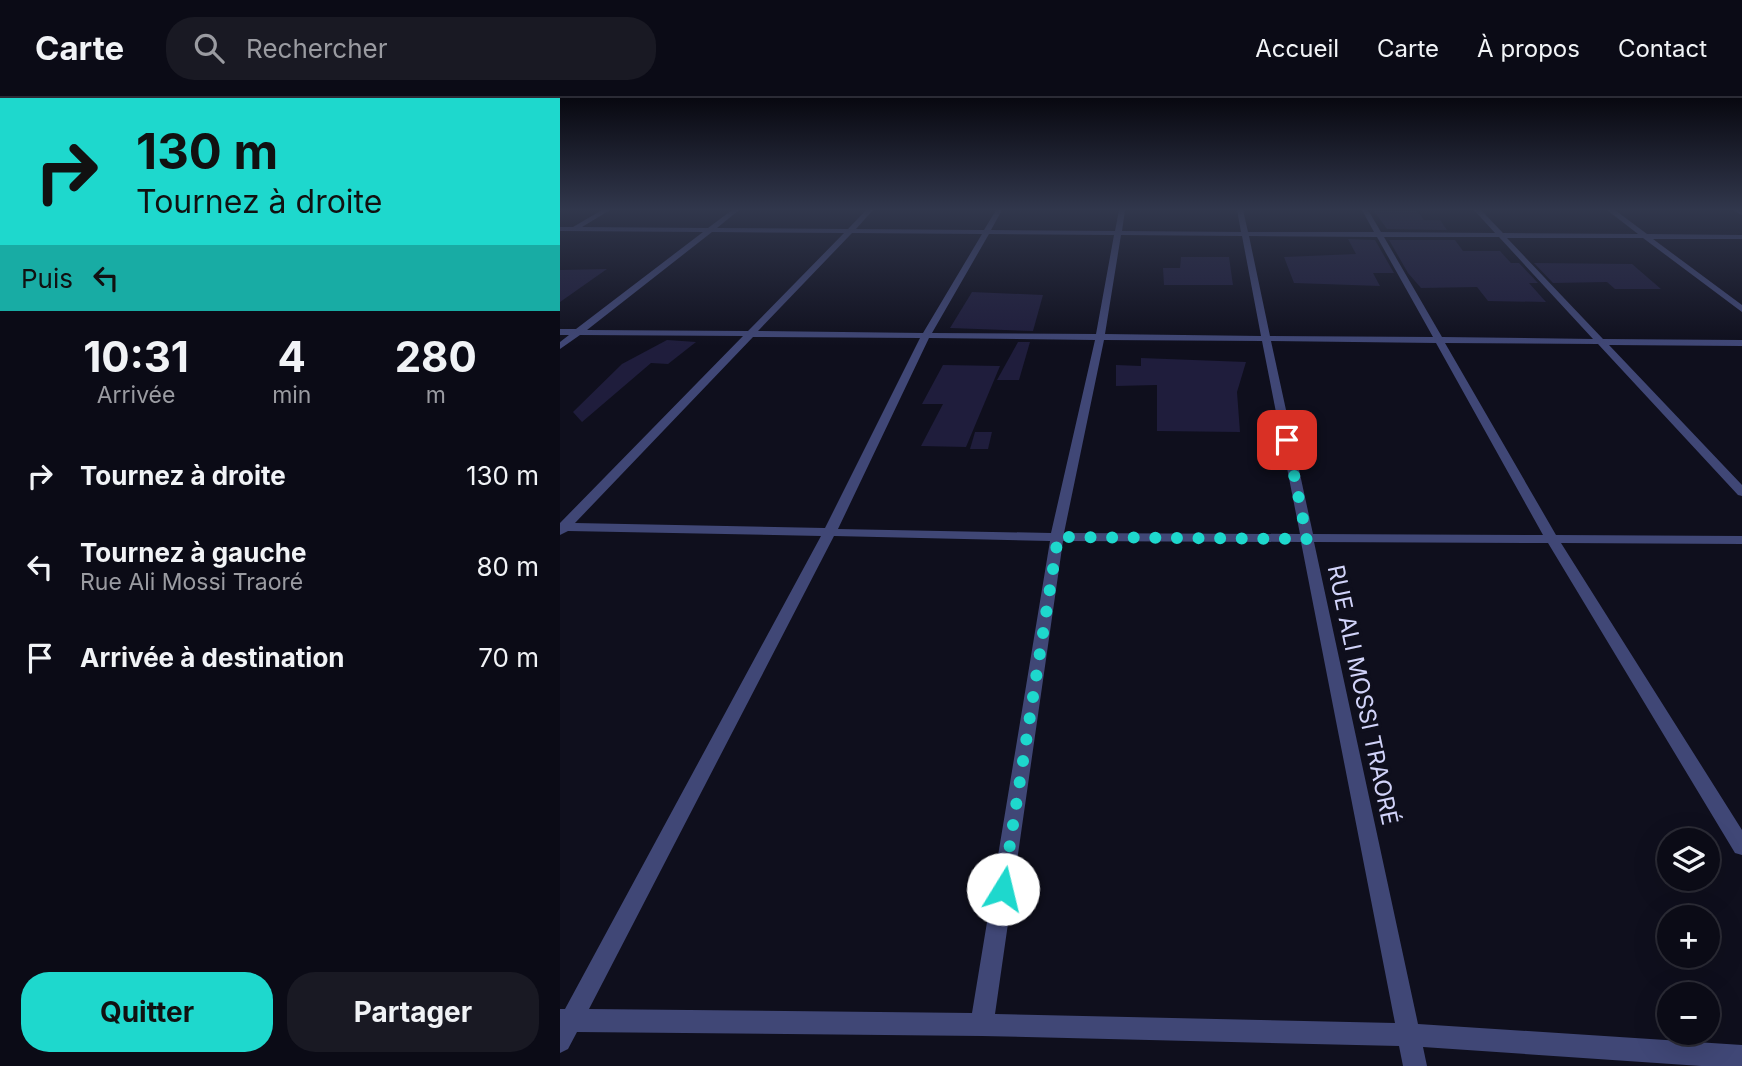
<!DOCTYPE html>
<html lang="fr">
<meta charset="utf-8">
<style>
:root{--surface:#0b0b16;--page:#191923;--text:#f1f3f6;--muted:#9a9ba1;--line:#2b2b35;--accent:#1ed8cd}
body{margin:0;font-family:Inter,sans-serif;background:var(--page);color:var(--text);height:100vh;display:flex;flex-direction:column;font-size:26px;white-space:nowrap}
*{box-sizing:border-box;margin:0}
p{font-size:23px;color:var(--muted)}
.icon{flex:none;width:38px;height:38px;fill:none;stroke:currentColor;stroke-width:2;stroke-linecap:round;stroke-linejoin:round}
.map{position:relative;flex:1;overflow:hidden}
.panel{display:flex;flex-direction:column;background:var(--surface);width:560px}
.panel>*{flex:none}
.banner{background:#1ed8cd;color:#111;overflow:hidden}
.buttons{position:absolute;left:1097px;top:730px;display:grid;gap:14px}
.buttons a{display:grid;place-items:center;width:63px;height:63px;border-radius:50%;background:var(--surface);box-shadow:0 7px 28px #0002,0 0 0 2px var(--line);font-size:35px}
.pin{position:absolute;display:grid;place-items:center;width:60px;height:60px;color:#fff;margin:-30px;border-radius:14px;box-shadow:0 4px 10px #0006}
.me{position:absolute;width:77px;margin:-38px;rotate:9deg;stroke-linejoin:round;filter:drop-shadow(0 0 5px #0008)}
.turn{display:flex;align-items:center;gap:24px;height:147px;padding:0 21px;font-size:32px}
.turn .icon{width:91px;height:91px;stroke-width:2.5}
.turn b{display:block;font-size:49px;line-height:60px}
.then{display:flex;align-items:center;height:66px;padding:0 21px;background:#0003;gap:14px;font-size:26px}
.eta{display:flex;justify-content:space-evenly;align-items:center;height:119px;text-align:center}
.eta b{font-size:42px;font-weight:700;line-height:49px}
.primary-button{display:flex;gap:14px;margin-top:auto;padding:14px 21px}
.primary-button a{flex:1;height:80px;border-radius:28px;background:var(--accent);color:#111;font-size:28px;font-weight:700;line-height:80px;text-align:center}
.primary-button a+a{background:var(--page);color:var(--text)}
ul{padding:0;list-style:none}
li{display:flex;align-items:center;gap:21px;height:91px;padding:0 21px}
li div{flex:1}
li b{display:block;font-size:26px}
li em{font-style:normal}
header{display:flex;align-items:center;gap:42px;box-sizing:border-box;height:98px;padding:0 35px;background:var(--surface);border-bottom:2px solid var(--line)}
header strong{font-size:33px}
nav{display:flex;gap:38px;margin-inline-start:auto;font-size:24px}
.search{width:490px;height:63px;background:var(--page);display:flex;align-items:center;gap:18px;box-sizing:border-box;padding:0 24px;border-radius:28px;color:var(--muted);font-size:26px}
main{display:flex;flex:1;min-height:0}
.map>svg:first-child{display:block}
</style>
<header>
<strong>Carte</strong>
<div class="search"><svg class="icon" aria-label="search" viewBox="0 0 24 24"><circle cx="10" cy="10" r="6"/><path d="M15 15l6 6"/></svg>Rechercher</div>
<nav><a>Accueil</a><a>Carte</a><a>À propos</a><a>Contact</a></nav>
</header>
<main>
<section class="panel">
<div class="banner">
<div class="turn"><svg class="icon" aria-label="right" viewBox="0 0 24 24"><path d="M7 20v-9h11M14 6l5 5-5 5"/></svg><div><b>130 m</b>Tournez à droite</div></div>
<div class="then">Puis<svg class="icon" aria-label="left" viewBox="0 0 24 24"><path d="M17 20v-9H6M10 6l-5 5 5 5"/></svg></div>
</div>
<div class="eta">
<div><b>10:31</b><p>Arrivée</p></div>
<div><b>4</b><p>min</p></div>
<div><b>280</b><p>m</p></div>
</div>
<ul>
<li><svg class="icon" aria-label="right" viewBox="0 0 24 24"><path d="M7 20v-9h11M14 6l5 5-5 5"/></svg><div><b>Tournez à droite</b></div><em>130 m</em></li>
<li><svg class="icon" aria-label="left" viewBox="0 0 24 24"><path d="M17 20v-9H6M10 6l-5 5 5 5"/></svg><div><b>Tournez à gauche</b><p>Rue Ali Mossi Traoré</p></div><em>80 m</em></li>
<li><svg class="icon" aria-label="arrive" viewBox="0 0 24 24"><path d="M6 21V4h12l-3 4 3 4H6"/></svg><div><b>Arrivée à destination</b></div><em>70 m</em></li>
</ul>
<div class="primary-button"><a>Quitter</a><a>Partager</a></div>
</section>
<div class="map">
<svg width="1182" height="968" viewBox="0 0 1182 968">
<rect width="100%" height="100%" fill="#0f0f1d"/>
<!-- building -->
<g fill="#1f1d3c">
<polygon points="814,113 857,113 864,122 880,122 887,132 827,131"/>
<polygon points="788,141 815,142 834,175 813,175 820,188 734,185 724,159 796,156"/>
<polygon points="829,142 895,142 903,153 940,153 951,165 959,165 978,185 969,185 986,204 928,203 917,189 861,190 848,175"/>
<polygon points="621,159 669,159 673,187 604,187 603,170 620,170"/>
<polygon points="974,165 1072,166 1101,191 1055,191 1047,184 993,185"/>
<polygon points="47,171 0,204 0,172"/>
<polygon points="412,194 483,197 473,233 390,230"/>
<polygon points="107,242 136,244 108,266 91,265 22,324 13,314 62,266"/>
<polygon points="458,244 470,244 459,282 437,282"/>
<polygon points="581,260 686,264 677,294 680,334 597,333 597,287 556,288 556,267 581,268"/>
<polygon points="383,267 440,268 406,349 361,348 383,306 362,306"/>
<polygon points="415,334 432,334 428,351 410,351"/>
</g>
<g fill="none" stroke-linecap="round" stroke-linejoin="round">
<!-- minor -->
<g fill="#404776" fill-rule="evenodd">
<path d="M 42,112 L 50,112 L 22,129 L 148,130 L 172,112 L 179,112 L 157,130 L 288,131 L 306,112 L 313,112 L 296,131 L 424,132 L 436,112 L 442,112 L 431,132 L 555,133 L 559,112 L 565,112 L 562,133 L 681,134 L 677,112 L 683,112 L 688,134 L 814,134 L 802,112 L 808,112 L 821,134 L 935,135 L 914,112 L 921,112 L 943,135 L 1078,136 L 1047,112 L 1055,112 L 1087,136 L 1182,137 L 1182,141 L 1093,141 L 1182,207 L 1182,214 L 1083,140 L 947,140 L 1043,241 L 1182,242 L 1182,248 L 1049,247 L 1182,387 L 1182,398 L 1178,397 L 1038,246 L 885,245 L 996,437 L 1182,438 L 1182,446 L 1001,445 L 1182,732 L 1182,757 L 1175,755 L 988,445 L 754,444 L 858,926 L 1182,947 L 1182,968 L 1141,968 L 863,949 L 867,968 L 843,968 L 839,948 L 422,938 L 17,934 L 8,951 L 0,955 L 0,911 L 5,911 L 261,438 L 8,433 L 0,437 L 0,425 L 183,238 L 20,237 L 0,251 L 0,244 L 9,237 L 0,237 L 0,231 L 16,231 L 143,134 L 0,133 L 0,129 L 13,129 ZM 152,134 L 284,135 L 188,233 L 27,232 ZM 292,135 L 422,136 L 363,235 L 198,233 ZM 429,136 L 554,137 L 536,236 L 372,235 ZM 561,137 L 682,138 L 701,238 L 545,236 ZM 689,138 L 817,139 L 873,239 L 710,238 ZM 824,139 L 939,139 L 1033,241 L 882,239 ZM 193,239 L 360,240 L 265,430 L 15,425 ZM 369,240 L 535,242 L 491,435 L 278,431 ZM 544,242 L 702,243 L 740,436 L 504,435 ZM 711,243 L 876,245 L 983,437 L 753,436 ZM 274,438 L 490,443 L 412,915 L 29,911 ZM 503,443 L 741,444 L 835,925 L 435,916 Z"/>
<polygon points="1173,112 1182,112 1182,117 1174,113"/>
</g>
</g>
<!-- sky -->
<linearGradient id="sky" x2="0" y2="1"><stop stop-color="#080810"/><stop offset="0.45" stop-color="#31374c"/><stop offset="1" stop-color="#31374c" stop-opacity="0"/></linearGradient>
<rect width="1182" height="248" fill="url(#sky)"/>
<g fill="none" stroke-linecap="round" stroke-linejoin="round">
<!-- route -->
<polyline stroke="#1ed8cd" stroke-width="12" stroke-dasharray="0 21.6" points="443,791 498,439 747,441 727,342"/>
</g>
<g text-anchor="middle" dominant-baseline="central" stroke-width="7" stroke-linejoin="round" paint-order="stroke">
<!-- street labels -->
<g font-size="23" fill="#d1d3f9" stroke="#0f0f1d">
<text transform="translate(803 597) rotate(78)">RUE ALI MOSSI TRAORÉ</text>
</g>
</g>
</svg>
<div class="buttons">
<a><svg class="icon" aria-label="layers" viewBox="0 0 24 24"><path d="M12 4l9 5-9 5-9-5zM3 14l9 5 9-5"/></svg></a>
<a>+</a>
<a>−</a>
</div>
<div class="pin" style="left:727px;top:342px;background:#d93025"><svg class="icon" aria-label="arrive" viewBox="0 0 24 24"><path d="M6 21V4h12l-3 4 3 4H6"/></svg></div>
<svg class="me" style="left:443px;top:791px" viewBox="-20 -20 40 40"><circle r="19" fill="#fff"/><path d="M0-13L10 11 0 6-10 11z" fill="#1ed8cd"/></svg>
</div>
</main>
